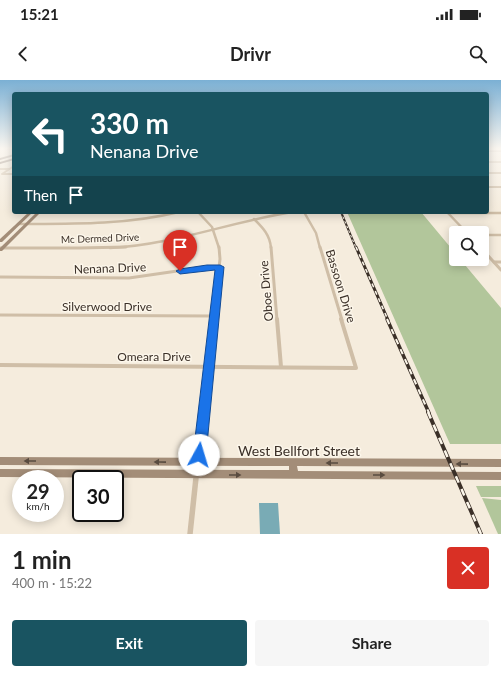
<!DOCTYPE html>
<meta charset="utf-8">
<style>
:root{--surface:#fff;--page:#f6f6f6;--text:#222;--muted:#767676;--accent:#195461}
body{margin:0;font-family:Lato,sans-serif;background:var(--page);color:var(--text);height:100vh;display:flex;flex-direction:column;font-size:15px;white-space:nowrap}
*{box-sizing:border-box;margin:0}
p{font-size:13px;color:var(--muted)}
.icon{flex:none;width:22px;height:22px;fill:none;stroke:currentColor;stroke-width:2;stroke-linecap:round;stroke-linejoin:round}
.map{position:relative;height:454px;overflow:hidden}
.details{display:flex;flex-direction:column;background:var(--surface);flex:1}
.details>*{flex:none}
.banner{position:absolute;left:12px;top:12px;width:477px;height:122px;border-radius:4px;box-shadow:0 2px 10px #0003;background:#195461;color:#fff;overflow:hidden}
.buttons{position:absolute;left:449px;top:146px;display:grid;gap:8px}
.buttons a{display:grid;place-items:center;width:40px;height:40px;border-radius:4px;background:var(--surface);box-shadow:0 2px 10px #0003;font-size:20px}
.speed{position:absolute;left:12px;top:390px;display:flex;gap:8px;font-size:20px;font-weight:700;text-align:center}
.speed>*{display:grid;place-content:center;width:52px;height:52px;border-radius:50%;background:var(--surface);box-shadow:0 2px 10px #0003;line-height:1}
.speed small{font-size:10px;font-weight:400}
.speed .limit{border:2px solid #111;border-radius:6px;background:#fff;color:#111}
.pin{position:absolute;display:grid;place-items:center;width:34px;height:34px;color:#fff;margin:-41px -17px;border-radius:50% 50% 50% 0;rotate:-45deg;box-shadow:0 0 4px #0007}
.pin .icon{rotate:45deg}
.me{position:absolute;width:44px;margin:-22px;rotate:6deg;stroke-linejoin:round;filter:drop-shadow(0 0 3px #0008)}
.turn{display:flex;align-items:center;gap:14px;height:84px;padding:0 12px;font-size:18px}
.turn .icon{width:52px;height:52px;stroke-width:2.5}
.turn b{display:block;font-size:28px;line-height:34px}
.then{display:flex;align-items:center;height:38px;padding:0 12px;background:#0003;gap:8px;font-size:15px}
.round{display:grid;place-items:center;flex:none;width:42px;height:42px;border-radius:4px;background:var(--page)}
.summary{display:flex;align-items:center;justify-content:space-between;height:68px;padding:0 12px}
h1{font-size:24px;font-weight:700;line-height:30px}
.cta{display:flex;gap:8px;margin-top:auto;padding:8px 12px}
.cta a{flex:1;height:46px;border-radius:4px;background:var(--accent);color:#fff;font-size:16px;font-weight:700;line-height:46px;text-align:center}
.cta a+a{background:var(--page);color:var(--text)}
.status{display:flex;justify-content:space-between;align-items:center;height:28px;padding:0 20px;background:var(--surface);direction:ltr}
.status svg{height:11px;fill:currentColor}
header{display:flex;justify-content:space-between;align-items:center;height:52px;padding:0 12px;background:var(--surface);font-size:18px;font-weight:700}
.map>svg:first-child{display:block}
</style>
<div class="status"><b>15:21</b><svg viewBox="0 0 49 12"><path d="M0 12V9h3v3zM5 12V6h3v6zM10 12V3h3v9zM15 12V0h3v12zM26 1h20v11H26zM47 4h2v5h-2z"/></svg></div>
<header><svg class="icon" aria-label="back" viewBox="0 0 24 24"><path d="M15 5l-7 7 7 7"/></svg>Drivr<svg class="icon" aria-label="search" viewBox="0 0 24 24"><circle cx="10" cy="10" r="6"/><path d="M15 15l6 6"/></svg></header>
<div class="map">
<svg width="501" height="454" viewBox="0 0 501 454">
<rect width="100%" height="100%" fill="#f5ecdd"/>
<!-- green -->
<g fill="#b2c69b">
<polygon points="347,132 421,132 456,174 456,179 460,179 501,228 501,364 450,364"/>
<polygon points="476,406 501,406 501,417 481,417"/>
<polygon points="482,418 501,420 501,454 498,454"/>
</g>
<!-- water -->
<polygon fill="#79abb5" points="259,423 278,423 280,454 260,454"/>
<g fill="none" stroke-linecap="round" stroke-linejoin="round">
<!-- minor-far4 -->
<g stroke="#cfbea7" stroke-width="2">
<polyline points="487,82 501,82"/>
<polyline points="0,89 9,89"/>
<polyline points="487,93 501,93"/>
<polyline points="2,94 14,86"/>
<polyline points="3,94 14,94"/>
<polyline points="487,107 501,107"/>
</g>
<!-- minor-far3 -->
<g stroke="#cfbea7" stroke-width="2.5">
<polyline points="198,132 212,147 219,168"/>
<polyline points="304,132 316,153 320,168"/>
<polyline points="447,132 467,153"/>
<polyline points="448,133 501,133"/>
<path d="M 254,139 C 263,148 270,155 271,168"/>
<path d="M 18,144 C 72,144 126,145 179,132"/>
<polyline points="482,155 501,155"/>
<path d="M 110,168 C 172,165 230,142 292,132"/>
</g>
<!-- minor-far2 -->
<g stroke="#cfbea7" stroke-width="3">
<polyline points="271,167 277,240"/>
<polyline points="320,167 342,240"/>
<polyline points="0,168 79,168 126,167"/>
<polyline points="482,169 501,190"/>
<polyline points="494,182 501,182"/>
<polyline points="0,197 129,198 198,188 220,187"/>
<polyline points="0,235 214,236"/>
<polyline points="213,240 220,179 219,167"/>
</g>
<!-- minor-far1 -->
<g stroke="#cfbea7" stroke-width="4">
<polyline points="277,239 281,287"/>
<polyline points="0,285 356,288 341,239"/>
<polyline points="203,333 213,239"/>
</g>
<!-- minor -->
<polyline stroke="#cfbea7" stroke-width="5.5" points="190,454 203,332"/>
<!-- secondary -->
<g fill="#a38d78" fill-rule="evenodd">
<polygon points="6,68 14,69 14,71 6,69"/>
<rect x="487" y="70" width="14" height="2"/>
<polygon points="29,132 33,132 2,162 0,162 0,159"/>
<polygon points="37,132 41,132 2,171 0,171 0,168"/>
<polygon points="0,377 501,379 501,387 297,386 298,391 501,392 501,400 0,397 0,389 289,390 289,386 0,385"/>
</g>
<!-- trunk -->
<g fill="#6d5a4c" fill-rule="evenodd">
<polygon points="14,74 14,76 0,80 0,78"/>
<polygon points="14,78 14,80 0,84 0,82"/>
</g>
<!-- rail-far3 casing -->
<g stroke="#3b3028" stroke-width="2">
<polyline id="rail-far3" points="341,132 356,168"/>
</g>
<!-- rail-far2 casing -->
<g stroke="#3b3028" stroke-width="3">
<polyline id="rail-far2" points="356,167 388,240"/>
</g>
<!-- rail-far1 casing -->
<g stroke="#3b3028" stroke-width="3.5">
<polyline id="rail-far1" points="387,239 429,333"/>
</g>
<!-- rail casing -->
<g stroke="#3b3028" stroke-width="4">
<polyline id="rail" points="428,332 481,454"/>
</g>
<!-- rail-far3 -->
<use href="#rail-far3" stroke="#fcf6ea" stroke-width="1" stroke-dasharray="2.5" stroke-linecap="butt"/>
<!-- rail-far2 -->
<use href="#rail-far2" stroke="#fcf6ea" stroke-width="1.5" stroke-dasharray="4" stroke-linecap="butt"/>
<!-- rail-far1 -->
<use href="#rail-far1" stroke="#fcf6ea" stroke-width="2" stroke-dasharray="5.5" stroke-linecap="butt"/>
<!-- rail -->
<use href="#rail" stroke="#fcf6ea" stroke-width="2.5" stroke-dasharray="7" stroke-linecap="butt"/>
</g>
<!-- one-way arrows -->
<defs><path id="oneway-solid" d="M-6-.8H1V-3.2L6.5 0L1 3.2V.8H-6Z"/></defs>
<g fill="#5a4c40">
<use href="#oneway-solid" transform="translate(30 381) rotate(-180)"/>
<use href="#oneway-solid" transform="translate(160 382) rotate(-179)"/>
<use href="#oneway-solid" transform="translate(332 383) rotate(-180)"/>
<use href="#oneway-solid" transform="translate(462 384) rotate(-179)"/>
<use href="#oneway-solid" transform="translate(235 395)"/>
<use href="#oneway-solid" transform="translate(379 395)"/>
</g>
<!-- sky -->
<linearGradient id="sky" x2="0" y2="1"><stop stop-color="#7bb0d4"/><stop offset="0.52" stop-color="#faf6f0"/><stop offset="1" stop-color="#faf6f0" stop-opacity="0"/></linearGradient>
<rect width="501" height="132" fill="url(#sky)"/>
<!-- route -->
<polygon fill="#1a73e8" stroke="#114b97" points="207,185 220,185 224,187 206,375 204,380 199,382 195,380 193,375 215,190 180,194 176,191 180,189"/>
<g text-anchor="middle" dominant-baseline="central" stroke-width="3" stroke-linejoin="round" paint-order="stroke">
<!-- far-street labels -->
<g font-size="10" fill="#3b3028" stroke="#fcf6ea">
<text transform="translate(100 158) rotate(-2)">Mc Dermed Drive</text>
</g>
<!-- street labels -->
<g font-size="12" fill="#3b3028" stroke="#fcf6ea">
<text transform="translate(110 188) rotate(-2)">Nenana Drive</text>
<text transform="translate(341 206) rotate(73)">Bassoon Drive</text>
<text transform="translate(266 211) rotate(-95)">Oboe Drive</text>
<text x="107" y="226">Silverwood Drive</text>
<text x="154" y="276">Omeara Drive</text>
</g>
<!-- near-street labels -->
<g font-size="14" fill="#3b3028" stroke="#fcf6ea">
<text x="299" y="370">West Bellfort Street</text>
</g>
</g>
</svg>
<div class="buttons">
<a><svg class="icon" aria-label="search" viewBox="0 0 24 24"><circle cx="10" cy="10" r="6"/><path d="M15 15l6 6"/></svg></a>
</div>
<div class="speed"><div>29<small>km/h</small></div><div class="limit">30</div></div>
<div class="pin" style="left:180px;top:191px;background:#d93025"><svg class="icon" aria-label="arrive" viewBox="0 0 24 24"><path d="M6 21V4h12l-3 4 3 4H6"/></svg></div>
<svg class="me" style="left:199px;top:375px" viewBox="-20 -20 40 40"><circle r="19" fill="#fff"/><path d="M0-13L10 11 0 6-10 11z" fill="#1a73e8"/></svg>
<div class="banner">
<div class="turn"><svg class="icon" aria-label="left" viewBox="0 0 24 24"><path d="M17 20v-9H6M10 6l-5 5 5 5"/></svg><div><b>330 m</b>Nenana Drive</div></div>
<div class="then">Then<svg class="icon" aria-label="arrive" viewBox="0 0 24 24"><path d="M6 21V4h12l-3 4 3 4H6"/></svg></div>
</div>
</div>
<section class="details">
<div class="summary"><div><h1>1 min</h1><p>400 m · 15:22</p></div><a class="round" style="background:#d93025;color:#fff"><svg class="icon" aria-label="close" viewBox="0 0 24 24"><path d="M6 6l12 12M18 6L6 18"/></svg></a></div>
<div class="cta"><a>Exit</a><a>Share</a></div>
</section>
